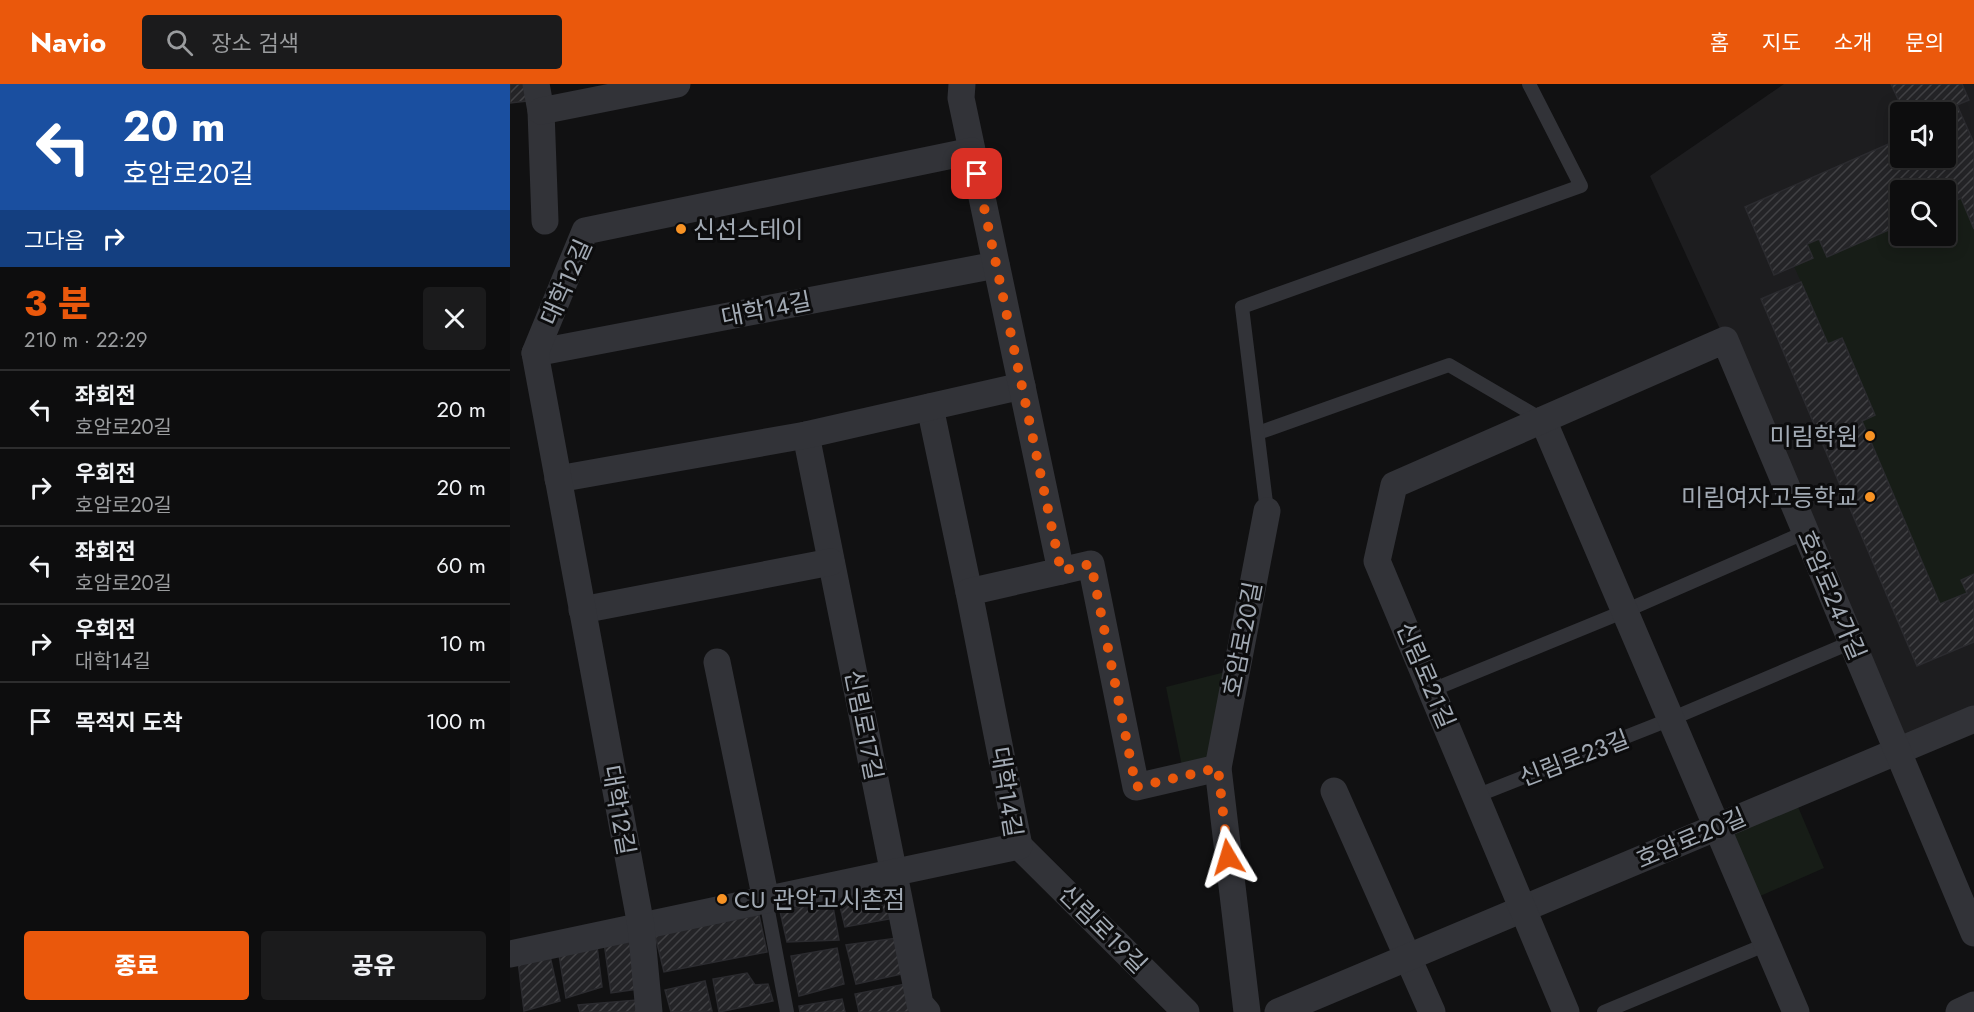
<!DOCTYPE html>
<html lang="ko">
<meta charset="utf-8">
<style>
:root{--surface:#0d0d0e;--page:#1b1b1c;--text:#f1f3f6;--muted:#9a9c9e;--line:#2d2d2e;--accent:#ea580c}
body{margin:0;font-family:Jost,"Noto Sans KR",sans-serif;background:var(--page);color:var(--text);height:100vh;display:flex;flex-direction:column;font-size:22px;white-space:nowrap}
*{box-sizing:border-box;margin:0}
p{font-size:20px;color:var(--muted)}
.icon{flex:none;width:33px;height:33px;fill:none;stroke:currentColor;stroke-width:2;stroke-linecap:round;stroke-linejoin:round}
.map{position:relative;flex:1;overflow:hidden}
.drawer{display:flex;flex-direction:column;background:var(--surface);width:510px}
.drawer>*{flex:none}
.banner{background:#1a4fa0;color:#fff;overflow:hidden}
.buttons{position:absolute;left:1380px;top:18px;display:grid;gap:12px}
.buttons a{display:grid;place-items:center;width:66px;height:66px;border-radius:6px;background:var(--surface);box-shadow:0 3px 15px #0003,0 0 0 2px var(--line);font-size:30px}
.pin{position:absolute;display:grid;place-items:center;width:51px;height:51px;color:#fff;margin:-26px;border-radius:12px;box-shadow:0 3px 9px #0006}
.me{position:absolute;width:66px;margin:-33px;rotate:353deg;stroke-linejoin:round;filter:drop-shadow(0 0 4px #0008)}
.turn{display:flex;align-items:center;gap:21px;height:126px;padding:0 24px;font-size:27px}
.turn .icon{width:78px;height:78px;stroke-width:2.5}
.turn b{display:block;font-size:42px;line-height:51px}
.then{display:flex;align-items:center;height:57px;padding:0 24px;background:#0003;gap:12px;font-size:22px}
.round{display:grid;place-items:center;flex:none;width:63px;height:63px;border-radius:6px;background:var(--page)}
.summary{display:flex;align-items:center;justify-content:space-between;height:102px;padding:0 24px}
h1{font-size:36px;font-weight:800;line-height:45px;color:var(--accent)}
.primary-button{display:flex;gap:12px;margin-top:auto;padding:12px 24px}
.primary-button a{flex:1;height:69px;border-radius:6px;background:var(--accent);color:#fff;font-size:24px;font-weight:800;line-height:69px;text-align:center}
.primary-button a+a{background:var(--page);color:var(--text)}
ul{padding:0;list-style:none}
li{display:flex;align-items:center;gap:18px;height:78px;padding:0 24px;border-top:2px solid var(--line)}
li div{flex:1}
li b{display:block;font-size:22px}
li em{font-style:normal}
header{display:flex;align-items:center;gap:36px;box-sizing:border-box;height:84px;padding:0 30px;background:var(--accent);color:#fff}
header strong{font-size:28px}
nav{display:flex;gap:33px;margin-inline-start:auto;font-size:21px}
.search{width:420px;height:54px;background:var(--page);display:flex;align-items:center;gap:15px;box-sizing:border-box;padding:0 21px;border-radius:6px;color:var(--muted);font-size:22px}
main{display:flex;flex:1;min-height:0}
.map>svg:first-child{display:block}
</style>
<header>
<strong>Navio</strong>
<div class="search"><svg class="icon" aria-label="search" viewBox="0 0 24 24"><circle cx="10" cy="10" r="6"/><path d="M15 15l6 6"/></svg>장소 검색</div>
<nav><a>홈</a><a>지도</a><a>소개</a><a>문의</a></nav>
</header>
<main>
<section class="drawer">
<div class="banner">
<div class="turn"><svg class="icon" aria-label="left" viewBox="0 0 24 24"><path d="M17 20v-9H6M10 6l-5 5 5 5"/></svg><div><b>20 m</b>호암로20길</div></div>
<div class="then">그다음<svg class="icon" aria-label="right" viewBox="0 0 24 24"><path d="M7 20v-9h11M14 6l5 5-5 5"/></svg></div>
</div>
<div class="summary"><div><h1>3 분</h1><p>210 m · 22:29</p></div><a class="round"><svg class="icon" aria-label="close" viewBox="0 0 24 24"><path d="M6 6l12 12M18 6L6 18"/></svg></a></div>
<ul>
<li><svg class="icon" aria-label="left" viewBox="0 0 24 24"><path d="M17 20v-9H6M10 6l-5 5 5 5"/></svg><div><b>좌회전</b><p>호암로20길</p></div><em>20 m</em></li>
<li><svg class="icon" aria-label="right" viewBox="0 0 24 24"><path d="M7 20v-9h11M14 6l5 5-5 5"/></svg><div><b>우회전</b><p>호암로20길</p></div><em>20 m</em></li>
<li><svg class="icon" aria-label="left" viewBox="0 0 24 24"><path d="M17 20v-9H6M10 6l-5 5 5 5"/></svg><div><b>좌회전</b><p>호암로20길</p></div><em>60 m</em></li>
<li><svg class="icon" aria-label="right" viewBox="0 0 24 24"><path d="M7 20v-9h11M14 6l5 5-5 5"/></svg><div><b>우회전</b><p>대학14길</p></div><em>10 m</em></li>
<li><svg class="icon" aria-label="arrive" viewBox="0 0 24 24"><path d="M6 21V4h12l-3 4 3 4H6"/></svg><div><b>목적지 도착</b></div><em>100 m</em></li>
</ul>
<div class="primary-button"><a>종료</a><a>공유</a></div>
</section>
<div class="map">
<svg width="1464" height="928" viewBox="0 0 1464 928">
<defs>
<pattern id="building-hatch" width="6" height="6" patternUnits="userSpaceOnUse" patternTransform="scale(1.5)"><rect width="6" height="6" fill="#242427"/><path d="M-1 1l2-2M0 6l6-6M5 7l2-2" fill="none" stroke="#414144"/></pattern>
</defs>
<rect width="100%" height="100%" fill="#111112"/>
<!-- built -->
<path fill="#1d1d1f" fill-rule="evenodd" d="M 1274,0 L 1464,0 L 1464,635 L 1388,667 L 1215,256 L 1140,92 ZM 1390,28 L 1436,28 L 1436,74 L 1390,74 ZM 1390,106 L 1436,106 L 1436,152 L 1390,152 Z"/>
<!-- green -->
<g fill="#171d17">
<polygon points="1451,114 1464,145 1464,490 1451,496 1457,509 1430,520 1352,337 1365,331 1333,254 1318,260 1284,182 1297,160 1309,155 1317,173 1390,141 1390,152 1436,152 1436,121"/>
<polygon points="727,585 708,684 674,692 656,603"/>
<polygon points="1283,711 1314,784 1239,817 1207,743"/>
</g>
<!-- building -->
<g fill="url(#building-hatch)" stroke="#2b2b2f" stroke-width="1.5">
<polygon points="0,0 15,0 17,17 0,19"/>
<polygon points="1381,0 1452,0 1459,16 1447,21 1464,59 1464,145 1451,114 1436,121 1436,106 1390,106 1390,141 1317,173 1309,155 1297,160 1303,174 1264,191 1235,123 1390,55 1390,74 1436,74 1436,28 1394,28"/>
<polygon points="1291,198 1318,260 1332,254 1365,331 1352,337 1430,520 1457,509 1451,496 1464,490 1464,558 1407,582 1251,215"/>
<polygon points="377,806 385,834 335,843 328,814"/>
<polygon points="322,817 329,856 277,858 270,827"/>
<polygon points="249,831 257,868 154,888 145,851"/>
<polygon points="122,853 128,905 101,909 94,858"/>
<polygon points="387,854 392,890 346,900 336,861"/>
<polygon points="87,862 92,903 56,914 49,871"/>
<polygon points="327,864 334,900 289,912 281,872"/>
<polygon points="40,872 50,917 14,927 8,877"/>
<polygon points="237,889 245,901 258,900 263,917 209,928 203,895"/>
<polygon points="195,897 202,927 161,928 155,906"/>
<polygon points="395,900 402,926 399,928 349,928 345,910"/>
<polygon points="332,915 335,928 290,928 289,922"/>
<polygon points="127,916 128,928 70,928 68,921"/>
</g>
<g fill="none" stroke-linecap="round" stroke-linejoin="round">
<!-- lane -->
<g stroke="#323338" stroke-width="14">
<polyline points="748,349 939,281 1033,336"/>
<polyline points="757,427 732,223 1071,102 1019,0"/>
<polyline points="922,606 1115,527 1296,448"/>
<polyline points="966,712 1161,635 1342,558"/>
<polyline points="256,816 277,928"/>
<polyline points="1094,928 1257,860"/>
</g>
<!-- street -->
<g stroke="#323338" stroke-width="27">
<polyline points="26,0 31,27 35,137"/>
<polyline points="31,27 167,0"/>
<polyline points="25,269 486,181"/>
<polyline points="420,323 459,508"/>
<polyline points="1033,336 1286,928"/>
<polyline points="296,351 410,920 417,928"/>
<polyline points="48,395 296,351 512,302"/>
<polyline points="551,487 581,480 626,703 708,684"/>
<polyline points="72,526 321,478"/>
<polyline points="207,578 256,816"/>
<polyline points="824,707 922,928"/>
<polyline points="509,762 676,928"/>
<polyline points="0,870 509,762 459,508 551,487 451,14 452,0"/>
<polyline points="139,928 131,842 25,269 75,147 462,67"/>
<polyline points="737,928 708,684 757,427"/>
<polyline points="768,928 1464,635"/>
<polyline points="1056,928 867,477 884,401 1215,256 1464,849"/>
<polyline points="1449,928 1464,921"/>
</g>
</g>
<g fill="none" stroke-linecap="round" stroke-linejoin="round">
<!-- route -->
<polyline stroke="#ea580c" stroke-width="10" stroke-dasharray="0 18" points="467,90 551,487 581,480 626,703 708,684 718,773"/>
</g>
<!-- markers -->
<g fill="#f89324" stroke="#0c0c0d" stroke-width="2">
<circle cx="171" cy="145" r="6"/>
<circle cx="1360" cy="352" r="6"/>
<circle cx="1360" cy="413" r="6"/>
<circle cx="212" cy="815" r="6"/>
</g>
<g text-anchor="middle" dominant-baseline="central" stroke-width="6" stroke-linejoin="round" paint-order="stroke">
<!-- poi labels -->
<g font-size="24" fill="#a2aab4" stroke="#0c0c0d" text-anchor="start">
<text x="183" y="145">신선스테이</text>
<text x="1348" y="352" text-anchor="end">미림학원</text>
<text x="1348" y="413" text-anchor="end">미림여자고등학교</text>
<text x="224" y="815">CU 관악고시촌점</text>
</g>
<!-- street labels -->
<g font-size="24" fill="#a2aab4" stroke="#0c0c0d">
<text transform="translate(56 198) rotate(-66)">대학12길</text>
<text transform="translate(256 225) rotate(-11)">대학14길</text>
<text transform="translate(1322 511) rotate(67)">호암로24가길</text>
<text transform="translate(732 555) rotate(-79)">호암로20길</text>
<text transform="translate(916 591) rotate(67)">신림로21길</text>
<text transform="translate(354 641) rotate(79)">신림로17길</text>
<text transform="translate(1064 674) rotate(-21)">신림로23길</text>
<text transform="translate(497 708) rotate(81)">대학14길</text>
<text transform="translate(109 726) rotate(80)">대학12길</text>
<text transform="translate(1181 754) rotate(-23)">호암로20길</text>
<text transform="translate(593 845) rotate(45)">신림로19길</text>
</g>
</g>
</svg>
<div class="buttons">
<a><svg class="icon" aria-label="sound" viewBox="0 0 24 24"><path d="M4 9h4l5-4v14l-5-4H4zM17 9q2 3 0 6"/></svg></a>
<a><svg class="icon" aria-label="search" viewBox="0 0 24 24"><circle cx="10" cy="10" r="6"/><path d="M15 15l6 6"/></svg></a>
</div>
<div class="pin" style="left:467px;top:90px;background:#d93025"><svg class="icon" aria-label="arrive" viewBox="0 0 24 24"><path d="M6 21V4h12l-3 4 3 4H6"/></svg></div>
<svg class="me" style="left:718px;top:773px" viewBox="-20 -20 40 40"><path d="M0-17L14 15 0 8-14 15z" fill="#ea580c" stroke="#fff" stroke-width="4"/></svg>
</div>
</main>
